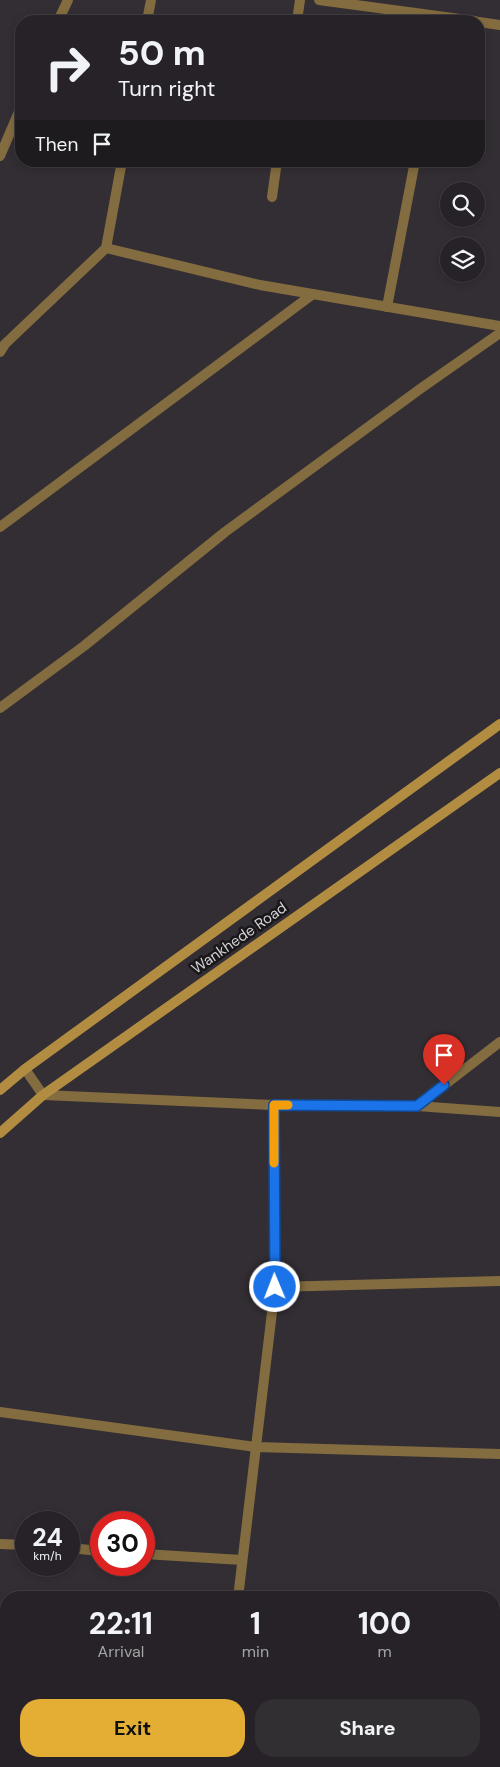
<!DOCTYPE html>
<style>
:root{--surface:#262227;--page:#322f33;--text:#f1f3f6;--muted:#a4a4a7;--line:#423f44;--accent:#e4ae35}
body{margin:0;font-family:"DM Sans",sans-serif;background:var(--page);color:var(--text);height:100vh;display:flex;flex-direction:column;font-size:19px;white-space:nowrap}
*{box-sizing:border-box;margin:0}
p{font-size:16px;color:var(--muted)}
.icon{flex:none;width:28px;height:28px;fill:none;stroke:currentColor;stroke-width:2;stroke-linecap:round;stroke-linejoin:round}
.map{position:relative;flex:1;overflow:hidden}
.sheet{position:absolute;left:0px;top:1591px;width:500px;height:176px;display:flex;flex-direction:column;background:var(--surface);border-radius:20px 20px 0 0;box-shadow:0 2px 8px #0003,0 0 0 1px var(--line)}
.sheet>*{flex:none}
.hud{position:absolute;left:15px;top:15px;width:470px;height:152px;border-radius:20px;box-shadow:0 2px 8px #0003,0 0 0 1px var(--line);background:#262227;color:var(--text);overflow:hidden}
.fabs{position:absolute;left:440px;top:182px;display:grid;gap:10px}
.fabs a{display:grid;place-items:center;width:45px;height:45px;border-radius:50%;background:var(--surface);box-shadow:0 2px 8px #0003,0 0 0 1px var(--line);font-size:25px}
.speed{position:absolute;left:15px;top:1511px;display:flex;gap:10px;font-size:25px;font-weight:700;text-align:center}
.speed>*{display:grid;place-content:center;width:65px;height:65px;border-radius:50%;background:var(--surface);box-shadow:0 2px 8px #0003,0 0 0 1px var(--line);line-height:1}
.speed small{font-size:12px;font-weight:400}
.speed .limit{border:8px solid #d22;background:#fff;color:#111}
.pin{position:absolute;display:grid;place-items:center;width:42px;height:42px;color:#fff;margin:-51px -21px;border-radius:50% 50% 50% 0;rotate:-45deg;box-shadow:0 0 5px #0007}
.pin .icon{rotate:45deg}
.me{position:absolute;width:55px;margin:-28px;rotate:359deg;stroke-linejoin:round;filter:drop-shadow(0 0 4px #0008)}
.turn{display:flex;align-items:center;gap:18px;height:105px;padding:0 20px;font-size:22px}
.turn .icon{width:65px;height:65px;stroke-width:2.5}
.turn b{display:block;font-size:35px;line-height:42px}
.then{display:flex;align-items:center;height:48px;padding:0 20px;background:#0003;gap:10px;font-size:19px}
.eta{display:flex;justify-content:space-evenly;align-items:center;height:85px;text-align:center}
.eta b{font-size:30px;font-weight:700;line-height:35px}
.action{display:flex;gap:10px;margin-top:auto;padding:10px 20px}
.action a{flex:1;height:58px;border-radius:20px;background:var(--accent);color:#111;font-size:20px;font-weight:700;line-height:58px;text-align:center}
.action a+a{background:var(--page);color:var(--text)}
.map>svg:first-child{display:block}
</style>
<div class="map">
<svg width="500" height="1767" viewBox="0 0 500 1767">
<rect width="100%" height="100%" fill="#332e34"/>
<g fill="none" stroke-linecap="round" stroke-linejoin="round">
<!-- lane -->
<g stroke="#836c3f" stroke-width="10">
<polyline points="58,21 68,0"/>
<polyline points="0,156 21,107"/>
</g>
<!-- street -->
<g stroke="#836c3f" stroke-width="10">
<polyline points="319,0 475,21"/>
<polyline points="147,21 151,0"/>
<polyline points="297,21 300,0"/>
<polyline points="479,22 500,25"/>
<polyline points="272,197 277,161"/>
<polyline points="106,248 260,285 500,326"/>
<polyline points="387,307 415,161"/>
<polyline points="0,352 5,344 106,248 122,161"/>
<polyline points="0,527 313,294"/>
<polyline points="0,708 84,646 225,532 420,389 500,333"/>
<polyline points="500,1042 417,1106 500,1112"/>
<polyline points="25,1069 43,1095 274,1105"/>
<polyline points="417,1106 274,1105 275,1287 500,1281"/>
<polyline points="0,1412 256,1447 500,1454"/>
<polyline points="0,1544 26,1545"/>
<polyline points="69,1548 101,1551"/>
<polyline points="144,1554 242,1560"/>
<polyline points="238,1598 275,1287"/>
<polyline points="494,1663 500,1611"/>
<polyline points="0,1713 6,1714"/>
<polyline points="218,1767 218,1761"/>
<polyline points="482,1767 482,1761"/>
</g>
<!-- secondary -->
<g stroke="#b28d41" stroke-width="10">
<polyline points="0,1090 25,1069 500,724"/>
<polyline points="0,1133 43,1095 500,773"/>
</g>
</g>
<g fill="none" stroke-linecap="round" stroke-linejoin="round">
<!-- route casing -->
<g stroke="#114b97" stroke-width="12">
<polyline id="route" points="275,1287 274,1105 417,1106 444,1085"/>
</g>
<!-- route -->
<use href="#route" stroke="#1a73e8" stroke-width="9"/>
<!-- slow -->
<polyline stroke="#f59e0b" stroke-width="9" points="274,1163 274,1105 288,1105"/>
</g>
<g text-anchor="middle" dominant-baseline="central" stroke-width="5" stroke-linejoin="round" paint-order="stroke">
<!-- street labels -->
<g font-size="15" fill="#d3d0d4" stroke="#19171a">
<text transform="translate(239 938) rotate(-35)">Wankhede Road</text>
</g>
</g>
</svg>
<div class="fabs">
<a><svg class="icon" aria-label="search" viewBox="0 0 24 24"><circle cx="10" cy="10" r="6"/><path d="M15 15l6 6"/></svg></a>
<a><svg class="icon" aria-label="layers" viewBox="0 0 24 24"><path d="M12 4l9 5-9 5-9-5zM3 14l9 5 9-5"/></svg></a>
</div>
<div class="speed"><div>24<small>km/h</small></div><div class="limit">30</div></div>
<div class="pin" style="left:444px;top:1085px;background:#d93025"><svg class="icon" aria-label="arrive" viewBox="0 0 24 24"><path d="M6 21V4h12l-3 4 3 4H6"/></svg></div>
<svg class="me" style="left:275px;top:1287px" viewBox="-20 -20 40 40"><circle r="17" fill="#1a73e8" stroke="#fff" stroke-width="3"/><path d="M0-11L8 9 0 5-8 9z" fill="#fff"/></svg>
<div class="hud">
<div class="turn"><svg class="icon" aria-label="right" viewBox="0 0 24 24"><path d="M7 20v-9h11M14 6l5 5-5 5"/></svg><div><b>50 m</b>Turn right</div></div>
<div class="then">Then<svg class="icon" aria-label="arrive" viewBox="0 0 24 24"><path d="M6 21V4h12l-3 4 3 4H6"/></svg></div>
</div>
<section class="sheet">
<div class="eta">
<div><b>22:11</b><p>Arrival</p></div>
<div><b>1</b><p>min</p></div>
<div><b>100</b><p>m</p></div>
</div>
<div class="action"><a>Exit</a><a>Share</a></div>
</section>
</div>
